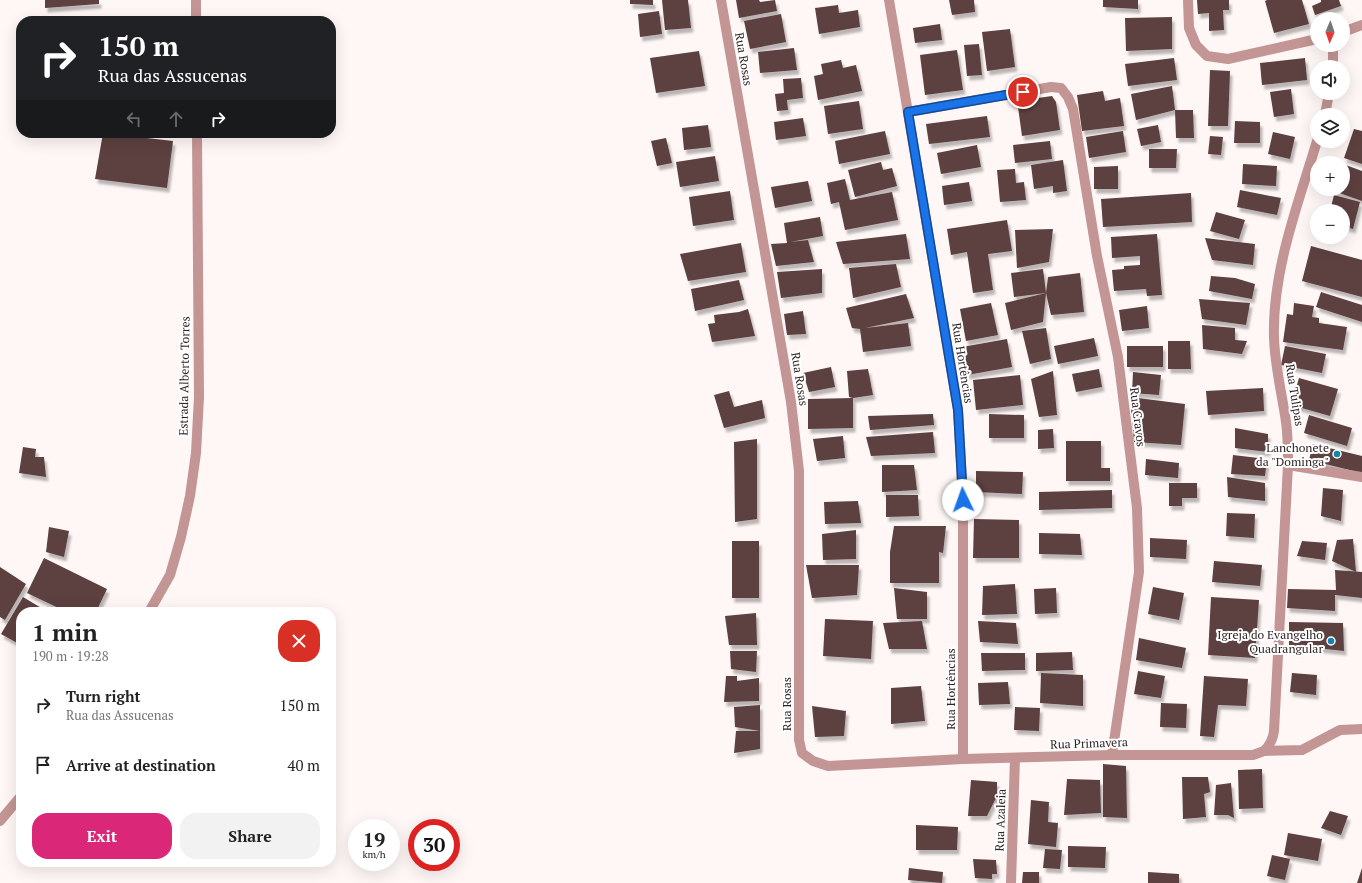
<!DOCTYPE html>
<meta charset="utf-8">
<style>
:root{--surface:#fff;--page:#f2f2f2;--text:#222;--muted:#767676;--accent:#db2777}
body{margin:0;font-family:"PT Serif",serif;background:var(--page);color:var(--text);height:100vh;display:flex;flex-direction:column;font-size:15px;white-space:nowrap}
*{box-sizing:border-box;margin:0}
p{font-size:13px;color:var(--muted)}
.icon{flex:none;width:22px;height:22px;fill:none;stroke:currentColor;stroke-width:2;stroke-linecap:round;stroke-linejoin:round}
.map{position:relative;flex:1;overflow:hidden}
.details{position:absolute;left:16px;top:607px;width:320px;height:260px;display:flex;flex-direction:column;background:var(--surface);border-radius:16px;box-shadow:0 4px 16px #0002}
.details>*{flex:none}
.guide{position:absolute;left:16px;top:16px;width:320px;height:122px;border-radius:16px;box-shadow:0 4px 16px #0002;background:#202124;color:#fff;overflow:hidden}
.needle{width:26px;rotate:182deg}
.fabs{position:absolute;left:1310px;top:12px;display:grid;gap:8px}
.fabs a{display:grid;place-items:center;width:40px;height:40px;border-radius:50%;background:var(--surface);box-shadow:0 4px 16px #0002;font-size:20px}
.speed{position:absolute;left:348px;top:819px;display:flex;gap:8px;font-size:20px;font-weight:700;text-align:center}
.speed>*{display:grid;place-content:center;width:52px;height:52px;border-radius:50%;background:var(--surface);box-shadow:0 4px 16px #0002;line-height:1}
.speed small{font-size:10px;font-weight:400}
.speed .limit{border:6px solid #d22;background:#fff;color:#111}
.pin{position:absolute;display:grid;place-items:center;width:34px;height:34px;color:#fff;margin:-17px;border:2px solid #fff;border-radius:50%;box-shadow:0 1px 4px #0007}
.me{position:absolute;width:44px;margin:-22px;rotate:357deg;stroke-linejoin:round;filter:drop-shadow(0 0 3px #0008)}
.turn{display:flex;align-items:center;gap:14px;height:84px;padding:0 16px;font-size:18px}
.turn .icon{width:52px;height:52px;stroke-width:2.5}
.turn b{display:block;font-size:28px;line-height:34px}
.lanes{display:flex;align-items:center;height:38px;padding:0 16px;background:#0003;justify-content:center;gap:20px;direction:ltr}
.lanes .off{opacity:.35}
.round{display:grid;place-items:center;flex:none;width:42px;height:42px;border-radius:16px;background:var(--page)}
.headline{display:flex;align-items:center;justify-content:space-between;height:68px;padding:0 16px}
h1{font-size:24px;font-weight:800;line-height:30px}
.primary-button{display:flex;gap:8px;margin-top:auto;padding:8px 16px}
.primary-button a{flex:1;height:46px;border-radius:16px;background:var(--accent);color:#fff;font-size:16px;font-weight:800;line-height:46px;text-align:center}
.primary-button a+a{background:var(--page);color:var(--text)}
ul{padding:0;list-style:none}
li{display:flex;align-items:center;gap:12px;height:60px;padding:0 16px}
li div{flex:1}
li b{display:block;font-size:15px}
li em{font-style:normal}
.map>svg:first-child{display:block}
</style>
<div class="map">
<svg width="1362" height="883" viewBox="0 0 1362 883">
<defs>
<filter id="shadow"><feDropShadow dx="2.5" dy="4.5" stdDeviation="1" flood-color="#0004"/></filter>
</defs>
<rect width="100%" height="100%" fill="#fef7f6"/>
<!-- building -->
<g fill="#5d3f3f" filter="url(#shadow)">
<polygon points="45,0 99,0 99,4 45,8"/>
<polygon points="630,0 653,0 653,5 630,4"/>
<polygon points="662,0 688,0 691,28 665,30"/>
<polygon points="736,0 759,0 760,2 775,0 777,11 739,18"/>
<polygon points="949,0 974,0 975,12 952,15"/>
<polygon points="1103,0 1138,0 1138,9 1103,7"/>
<polygon points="1197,0 1229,0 1229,10 1223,10 1224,30 1209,31 1209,13 1198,14"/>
<polygon points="1267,0 1302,0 1309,24 1274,33 1265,1"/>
<polygon points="1321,0 1339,0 1341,6 1315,15 1312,6 1321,2"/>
<polygon points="838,5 839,13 858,10 860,27 819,34 815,8"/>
<polygon points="659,11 662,34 640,37 638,14"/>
<polygon points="781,14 786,42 750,49 744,21"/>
<polygon points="1172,17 1172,49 1126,51 1125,18"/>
<polygon points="940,24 942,40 915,43 913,28"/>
<polygon points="1010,29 1015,67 987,71 982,32"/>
<polygon points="979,44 982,75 967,76 964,45"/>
<polygon points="794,48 797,70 760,73 758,52"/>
<polygon points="957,50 963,90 925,95 920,55"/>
<polygon points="699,51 705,86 656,93 650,58"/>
<polygon points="1174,58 1177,80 1128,86 1125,64"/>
<polygon points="1305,58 1307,80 1262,85 1260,63"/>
<polygon points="841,60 843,68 856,65 862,91 818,100 814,76 823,74 821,64"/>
<polygon points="1210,70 1230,71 1228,126 1208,126"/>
<polygon points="801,78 803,98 787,100 788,110 777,111 775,94 784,93 783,79"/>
<polygon points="1172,86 1175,110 1136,120 1131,94"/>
<polygon points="1291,89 1294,114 1274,117 1270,92"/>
<polygon points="1103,91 1105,101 1120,98 1124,126 1082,131 1077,95"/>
<polygon points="1052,96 1056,102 1060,130 1022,136 1018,107 1032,105 1031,99"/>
<polygon points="859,101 863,129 828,134 824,106"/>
<polygon points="1175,110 1193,110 1194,138 1176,138"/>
<polygon points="987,116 990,137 929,144 926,124"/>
<polygon points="803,118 806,136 776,140 774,122"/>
<polygon points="1235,121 1260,122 1260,143 1234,143"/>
<polygon points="708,125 711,147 684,150 682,128"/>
<polygon points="1158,125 1161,142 1141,146 1137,129"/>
<polygon points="1354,129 1362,131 1362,164 1344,158"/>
<polygon points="885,131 890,154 839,164 835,141"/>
<polygon points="1123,131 1126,152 1089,158 1086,137"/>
<polygon points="1273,132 1295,137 1290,159 1268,154"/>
<polygon points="103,133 173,141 167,188 95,179"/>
<polygon points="1210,136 1223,137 1221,155 1208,154"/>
<polygon points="666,138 672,163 657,166 651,141"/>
<polygon points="1050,141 1052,159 1015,163 1013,145"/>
<polygon points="977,145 981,167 941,174 937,153"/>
<polygon points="1149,149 1177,149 1176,168 1149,168"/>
<polygon points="715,156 719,181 680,187 676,162"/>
<polygon points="1063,160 1067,191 1053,193 1053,186 1034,189 1031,165"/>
<polygon points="881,162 883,170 892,168 897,186 855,197 848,170"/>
<polygon points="1243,164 1277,166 1276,186 1242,184"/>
<polygon points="1343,164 1362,171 1362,201 1328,189 1343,189"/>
<polygon points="1118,166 1118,189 1094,189 1094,167"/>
<polygon points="1015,169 1016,183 1024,182 1026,200 1000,202 997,170"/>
<polygon points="845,179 850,200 892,192 898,220 845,230 839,202 831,204 827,183"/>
<polygon points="808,181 812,201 775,208 771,187"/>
<polygon points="969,182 972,201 944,205 942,186"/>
<polygon points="1240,190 1281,198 1277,215 1237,207"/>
<polygon points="730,191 734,220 693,226 689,197"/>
<polygon points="1191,193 1192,222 1103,227 1101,199"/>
<polygon points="1334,195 1360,202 1353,229 1343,226 1343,211 1330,211"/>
<polygon points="1216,212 1245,220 1239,239 1210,231"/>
<polygon points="820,217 823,236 790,242 808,240 814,262 776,266 771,244 787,243 784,223"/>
<polygon points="1007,220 1012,251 988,254 993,290 973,293 967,252 951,255 947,229"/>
<polygon points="1053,229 1049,262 1017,268 1015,230"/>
<polygon points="906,234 910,259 843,264 836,242"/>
<polygon points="1157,234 1162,295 1147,296 1146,289 1114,291 1112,270 1124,269 1124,266 1140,265 1140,256 1112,258 1111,237"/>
<polygon points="1205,238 1255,244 1253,265 1212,260"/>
<polygon points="741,243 746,272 688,281 680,254"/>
<polygon points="1311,246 1362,260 1362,297 1302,281"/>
<polygon points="896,264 901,287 853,298 849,268"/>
<polygon points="822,269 822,293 781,298 777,272"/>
<polygon points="1043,269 1046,293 1048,277 1080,273 1084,312 1051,315 1046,293 1014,297 1011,273"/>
<polygon points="1211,276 1235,278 1255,284 1252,299 1209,291"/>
<polygon points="739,280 744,300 695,311 691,289"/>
<polygon points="1321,292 1362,305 1362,322 1316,307"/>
<polygon points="1046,293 1043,322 1011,330 1005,303"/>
<polygon points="906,294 914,318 865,328 908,323 911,346 863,352 860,329 852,328 846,308"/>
<polygon points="1199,299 1250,303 1246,325 1202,319"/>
<polygon points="991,303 998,335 966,341 960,309"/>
<polygon points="1294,303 1314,306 1312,317 1319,318 1319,323 1347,327 1343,350 1283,342 1287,314 1293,315"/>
<polygon points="1147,306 1149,328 1122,331 1119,310"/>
<polygon points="748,309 755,336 712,342 708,324 715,323 714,315 739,312"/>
<polygon points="803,311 806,334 787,335 784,314"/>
<polygon points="1202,325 1235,328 1235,340 1247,341 1242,354 1203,349"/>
<polygon points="1046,328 1051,359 1030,364 1022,331"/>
<polygon points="1094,338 1098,356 1058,364 1054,346"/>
<polygon points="1007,339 1012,367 967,375 962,347"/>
<polygon points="1168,341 1190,341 1191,369 1168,369"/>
<rect x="1127" y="346" width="36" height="21"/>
<polygon points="1285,346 1326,354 1322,373 1281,365"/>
<polygon points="831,367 835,387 809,392 803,373"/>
<polygon points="868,369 873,395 853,398 849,397 847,371"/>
<polygon points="1099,369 1102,387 1076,392 1072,374"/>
<polygon points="1053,371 1057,415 1039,417 1031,379"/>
<polygon points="1133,372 1161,375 1159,395 1132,393"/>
<polygon points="1020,375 1023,405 976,410 973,380"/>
<polygon points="1299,378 1338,389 1330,416 1291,405"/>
<polygon points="1263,388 1264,411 1208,415 1206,391"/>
<polygon points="729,391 734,407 762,400 765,418 724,428 714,395"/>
<polygon points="1130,397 1185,404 1181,445 1134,442"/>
<polygon points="853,398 853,428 808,429 808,399"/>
<polygon points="933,414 934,425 870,430 868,416"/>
<polygon points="989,414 1024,415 1024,438 989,438"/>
<polygon points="1309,415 1352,428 1347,446 1304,433"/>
<polygon points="1235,428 1268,434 1268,452 1235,448"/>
<polygon points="1053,429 1054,448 1038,449 1038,430"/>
<polygon points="933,432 935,453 871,456 866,437"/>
<polygon points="843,436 845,458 817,461 813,439"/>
<polygon points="757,439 757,519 735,522 734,442"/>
<polygon points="1066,441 1101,441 1101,468 1110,468 1110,481 1066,481"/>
<polygon points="1313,444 1362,456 1362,473 1309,460"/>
<polygon points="23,447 36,449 35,457 44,457 46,477 19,473"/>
<polygon points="1233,455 1267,459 1265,476 1231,474"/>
<polygon points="1146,459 1179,463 1178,478 1145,475"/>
<polygon points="882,465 914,465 917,490 882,492"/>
<polygon points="976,471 1023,472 1022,494 976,492"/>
<polygon points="1227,477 1265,483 1265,501 1228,497"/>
<polygon points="1169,483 1197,483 1197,498 1182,498 1182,506 1169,506"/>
<polygon points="1323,488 1343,490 1341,521 1321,516"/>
<polygon points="1112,490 1112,508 1039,510 1039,492"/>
<polygon points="886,495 918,495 919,516 886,517"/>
<polygon points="858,501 861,523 825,524 824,502"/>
<polygon points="1227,513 1255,514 1254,538 1226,536"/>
<polygon points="974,519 1019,520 1019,558 973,558"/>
<polygon points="894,526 946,526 943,553 939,552 939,583 890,583 890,552"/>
<polygon points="49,527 69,531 64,557 46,552"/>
<polygon points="856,530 856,559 823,560 822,534"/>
<polygon points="1039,533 1080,534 1082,555 1039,554"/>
<polygon points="1150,538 1187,540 1186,559 1150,557"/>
<polygon points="1353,539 1356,572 1332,561 1337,540"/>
<rect x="732" y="541" width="27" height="57"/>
<polygon points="1302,541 1327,543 1325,560 1297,556"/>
<polygon points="44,558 107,589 96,612 85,607 83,612 67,612 27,593"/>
<polygon points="1214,561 1262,565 1260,586 1212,582"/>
<polygon points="806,565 859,565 857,595 812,598"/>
<polygon points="0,567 26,584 5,620 0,617"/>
<polygon points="1335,570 1362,572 1362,598 1335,595 1335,611 1287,608 1288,589 1336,590"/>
<polygon points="1015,584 1017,614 982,615 983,586"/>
<polygon points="1153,587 1184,593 1179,620 1148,614"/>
<polygon points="894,588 927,592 927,619 897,619"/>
<polygon points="1056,588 1057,613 1035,614 1034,589"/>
<polygon points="23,597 43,609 42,612 21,612 21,645 1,634"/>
<polygon points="1211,597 1259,600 1255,658 1208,655"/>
<polygon points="756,613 757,645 729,645 725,616"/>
<polygon points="825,619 873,621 871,659 823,656"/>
<polygon points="922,621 927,649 889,649 883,623"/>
<polygon points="978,621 1016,623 1018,644 980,642"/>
<polygon points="1289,622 1343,623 1344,651 1289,645"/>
<polygon points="1139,638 1186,648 1182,668 1136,660"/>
<polygon points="730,651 757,651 756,672 731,669"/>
<polygon points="1072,652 1073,670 1036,671 1036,653"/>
<polygon points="981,653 1025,653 1025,670 982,671"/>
<polygon points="1138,671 1165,676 1161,698 1134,694"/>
<polygon points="1041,673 1083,675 1083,706 1040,703"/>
<polygon points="1292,673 1317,675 1316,695 1290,692"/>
<polygon points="726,676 737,676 737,681 759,678 759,701 724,702"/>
<polygon points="1204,676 1248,679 1246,706 1218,705 1214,737 1200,736"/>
<polygon points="1008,682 1010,704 979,705 978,683"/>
<polygon points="921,686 925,721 891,724 891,688"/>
<polygon points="1161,703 1187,704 1186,728 1160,727"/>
<polygon points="760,705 760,749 734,753 736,731 760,731 735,727 734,707"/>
<polygon points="812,706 846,711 844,736 815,737"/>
<polygon points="1015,707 1040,708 1039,731 1014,730"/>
<polygon points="1103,764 1126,766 1127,818 1103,817"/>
<polygon points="1262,769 1263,808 1239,809 1238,770"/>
<polygon points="1182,777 1208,777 1210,792 1204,794 1206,817 1183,819"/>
<polygon points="1067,779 1100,780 1101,813 1064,815"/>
<polygon points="971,780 997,782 997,796 987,816 968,816"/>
<polygon points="1231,783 1234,818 1228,815 1214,815 1216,785"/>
<polygon points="1031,800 1049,802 1048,822 1058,823 1056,847 1028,844"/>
<polygon points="1330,811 1348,816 1341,835 1321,828"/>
<polygon points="916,825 958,827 957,850 916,850"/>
<polygon points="1288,833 1322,839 1318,861 1284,855"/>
<polygon points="1068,846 1106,847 1105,868 1068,867"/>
<polygon points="1045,849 1062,850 1060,869 1043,868"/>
<polygon points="1272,855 1290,859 1285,880 1267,876"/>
<polygon points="973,859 996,860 997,874 992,874 992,879 975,878"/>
<polygon points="909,868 943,872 942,883 908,880"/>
<polygon points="1362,868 1362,883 1357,883"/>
<polygon points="1023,872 1039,872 1039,883 1022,883"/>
<polygon points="1148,872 1179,874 1179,883 1148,883"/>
</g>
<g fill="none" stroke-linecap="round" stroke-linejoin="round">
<!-- minor -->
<g stroke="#c49595" stroke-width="10">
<polyline points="196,0 196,21"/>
<polyline points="721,0 791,402 799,471 799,740 802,753 813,761 828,766 963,759 1112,755 1253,755 1264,751 1302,750 1340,730 1362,729"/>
<polyline points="889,0 958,410 963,499 963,759"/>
<polyline points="1188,0 1189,28 1196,45 1207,56 1228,59 1317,39"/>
<polyline points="1343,32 1362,25"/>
<polyline points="1333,67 1333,45"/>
<polyline points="908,112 1051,87 1061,88 1068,97 1073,109 1097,256 1118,357 1137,508 1139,572 1112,755"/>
<polyline points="1325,115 1329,93"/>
<polyline points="1288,465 1362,477"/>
<polyline points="149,612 170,575 181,537 190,496 196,453 199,397 197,133"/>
<path d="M 1264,751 C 1270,745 1273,740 1274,731 L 1288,465 C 1288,450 1288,436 1286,422 C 1282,394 1275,367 1274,338 C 1272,271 1298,204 1317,141"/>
<polyline points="0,821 21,796"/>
<polyline points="1011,883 1015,758"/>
</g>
</g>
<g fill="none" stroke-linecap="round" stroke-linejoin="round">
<!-- route casing -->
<g stroke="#114b97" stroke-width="10">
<polyline id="route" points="963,500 958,410 908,112 1023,92"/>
</g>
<!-- route -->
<use href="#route" stroke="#1a73e8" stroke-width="7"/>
</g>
<!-- markers -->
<g fill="#1384ab" stroke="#fff" stroke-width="1.5">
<circle cx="1337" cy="454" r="4"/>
<circle cx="1331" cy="641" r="4"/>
</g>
<g text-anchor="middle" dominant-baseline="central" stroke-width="4" stroke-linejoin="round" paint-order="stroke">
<!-- street labels -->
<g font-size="12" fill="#312323" stroke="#fff">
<text transform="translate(744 59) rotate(80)">Rua Rosas</text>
<text transform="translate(963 363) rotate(81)">Rua Hortências</text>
<text transform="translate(184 376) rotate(-89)">Estrada Alberto Torres</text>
<text transform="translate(800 379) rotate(81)">Rua Rosas</text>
<text transform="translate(1295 395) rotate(81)">Rua Tulipas</text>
<text transform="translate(1138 417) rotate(83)">Rua Cravos</text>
<text transform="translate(950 689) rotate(-90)">Rua Hortências</text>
<text transform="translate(786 704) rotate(-90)">Rua Rosas</text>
<text transform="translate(1089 743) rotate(-2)">Rua Primavera</text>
<text transform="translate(1000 820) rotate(-88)">Rua Azaleia</text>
</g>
<!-- poi labels -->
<g font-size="12" fill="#312323" stroke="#fff" text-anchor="end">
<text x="1329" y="447">Lanchonete<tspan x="1329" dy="14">da "Dominga"</tspan></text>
<text x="1323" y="634">Igreja do Evangelho<tspan x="1323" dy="14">Quadrangular</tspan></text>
</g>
</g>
</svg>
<div class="fabs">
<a><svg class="needle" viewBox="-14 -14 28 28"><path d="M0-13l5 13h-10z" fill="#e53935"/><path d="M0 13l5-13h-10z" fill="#767676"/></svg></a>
<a><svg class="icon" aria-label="sound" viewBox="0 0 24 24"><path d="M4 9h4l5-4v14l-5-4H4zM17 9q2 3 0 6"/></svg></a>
<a><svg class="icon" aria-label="layers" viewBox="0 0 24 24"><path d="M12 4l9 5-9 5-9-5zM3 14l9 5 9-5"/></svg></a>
<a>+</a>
<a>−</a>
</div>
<div class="speed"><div>19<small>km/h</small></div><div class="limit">30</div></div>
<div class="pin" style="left:1023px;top:92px;background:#d93025"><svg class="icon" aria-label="arrive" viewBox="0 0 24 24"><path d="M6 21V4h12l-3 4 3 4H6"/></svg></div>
<svg class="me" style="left:963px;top:500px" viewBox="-20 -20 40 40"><circle r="19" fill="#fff"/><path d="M0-13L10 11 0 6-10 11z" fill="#1a73e8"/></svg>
<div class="guide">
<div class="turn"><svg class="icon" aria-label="right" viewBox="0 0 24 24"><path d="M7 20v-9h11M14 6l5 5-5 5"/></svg><div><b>150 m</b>Rua das Assucenas</div></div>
<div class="lanes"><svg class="icon off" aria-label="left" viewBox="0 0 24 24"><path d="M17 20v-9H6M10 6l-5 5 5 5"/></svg><svg class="icon off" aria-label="ahead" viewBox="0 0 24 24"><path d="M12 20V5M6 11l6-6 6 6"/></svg><svg class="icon" aria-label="right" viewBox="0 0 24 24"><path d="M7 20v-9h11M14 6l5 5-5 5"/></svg></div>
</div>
<section class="details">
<div class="headline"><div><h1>1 min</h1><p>190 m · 19:28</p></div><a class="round" style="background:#d93025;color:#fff"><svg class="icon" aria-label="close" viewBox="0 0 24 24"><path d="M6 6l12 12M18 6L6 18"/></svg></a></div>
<ul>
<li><svg class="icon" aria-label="right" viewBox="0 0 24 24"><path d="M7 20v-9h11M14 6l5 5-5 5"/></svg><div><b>Turn right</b><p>Rua das Assucenas</p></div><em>150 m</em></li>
<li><svg class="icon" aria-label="arrive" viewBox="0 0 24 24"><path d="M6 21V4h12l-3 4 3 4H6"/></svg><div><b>Arrive at destination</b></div><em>40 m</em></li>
</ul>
<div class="primary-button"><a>Exit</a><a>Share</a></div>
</section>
</div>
